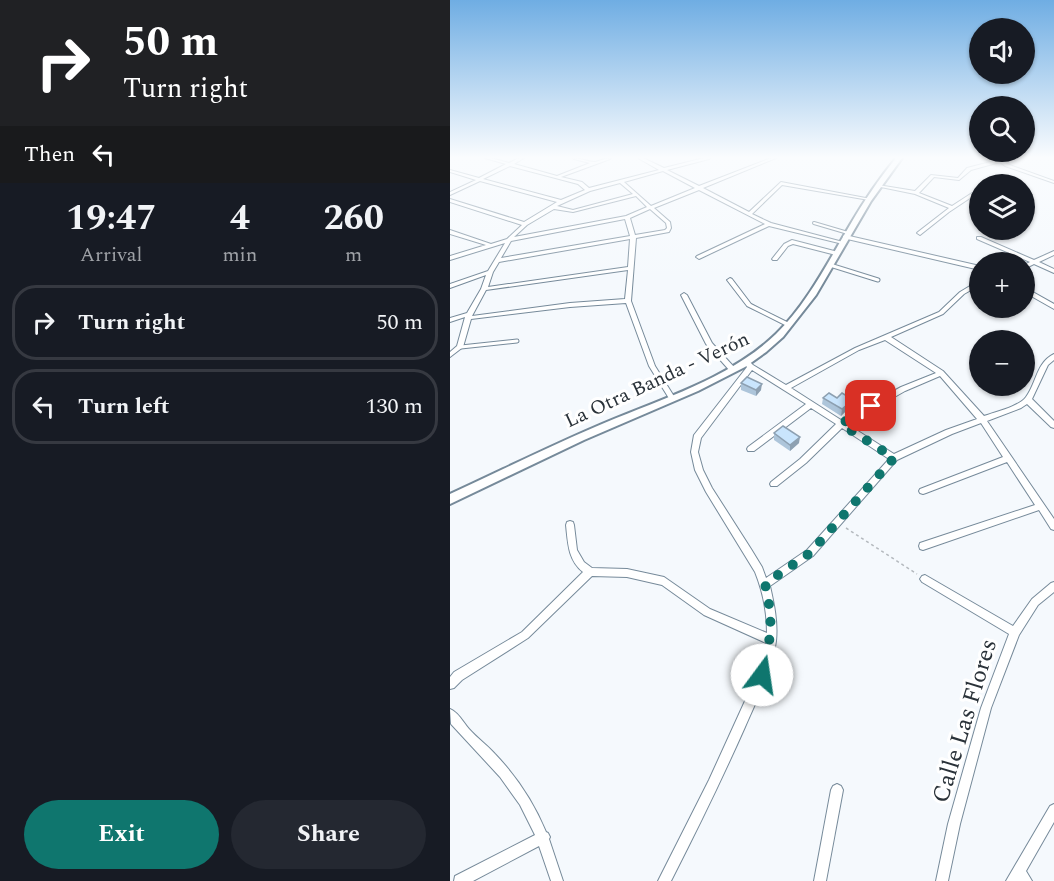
<!DOCTYPE html>
<meta charset="utf-8">
<style>
:root{--surface:#171b24;--page:#242831;--text:#f1f3f6;--muted:#9ea1a6;--line:#363941;--accent:#0f766e}
body{margin:0;font-family:Spectral,serif;background:var(--page);color:var(--text);height:100vh;display:flex;flex-direction:column;font-size:22px;white-space:nowrap}
*{box-sizing:border-box;margin:0}
p{font-size:20px;color:var(--muted)}
.icon{flex:none;width:33px;height:33px;fill:none;stroke:currentColor;stroke-width:2;stroke-linecap:round;stroke-linejoin:round}
.map{position:relative;flex:1;overflow:hidden}
.panel{display:flex;flex-direction:column;background:var(--surface);width:450px}
.panel>*{flex:none}
.top-card{background:#202124;color:#fff;overflow:hidden}
.buttons{position:absolute;left:519px;top:18px;display:grid;gap:12px}
.buttons a{display:grid;place-items:center;width:66px;height:66px;border-radius:50%;background:var(--surface);box-shadow:0 2px 4px #0004;font-size:30px}
.pin{position:absolute;display:grid;place-items:center;width:51px;height:51px;color:#fff;margin:-26px;border-radius:12px;box-shadow:0 3px 9px #0006}
.me{position:absolute;width:66px;margin:-33px;rotate:14deg;stroke-linejoin:round;filter:drop-shadow(0 0 4px #0008)}
.turn{display:flex;align-items:center;gap:21px;height:126px;padding:0 24px;font-size:27px}
.turn .icon{width:78px;height:78px;stroke-width:2.5}
.turn b{display:block;font-size:42px;line-height:51px}
.then{display:flex;align-items:center;height:57px;padding:0 24px;background:#0003;gap:12px;font-size:22px}
.eta{display:flex;justify-content:space-evenly;align-items:center;height:102px;text-align:center}
.eta b{font-size:36px;font-weight:700;line-height:42px}
.button{display:flex;gap:12px;margin-top:auto;padding:12px 24px}
.button a{flex:1;height:69px;border-radius:36px;background:var(--accent);color:#fff;font-size:24px;font-weight:700;line-height:69px;text-align:center}
.button a+a{background:var(--page);color:var(--text)}
ul{padding:0;list-style:none}
li{display:flex;align-items:center;gap:18px;height:75px;margin:0 12px 9px;padding:0 12px;border:3px solid var(--line);border-radius:24px}
li div{flex:1}
li b{display:block;font-size:22px}
li em{font-style:normal}
main{display:flex;flex:1;min-height:0}
.map>svg:first-child{display:block}
</style>
<main>
<section class="panel">
<div class="top-card">
<div class="turn"><svg class="icon" aria-label="right" viewBox="0 0 24 24"><path d="M7 20v-9h11M14 6l5 5-5 5"/></svg><div><b>50 m</b>Turn right</div></div>
<div class="then">Then<svg class="icon" aria-label="left" viewBox="0 0 24 24"><path d="M17 20v-9H6M10 6l-5 5 5 5"/></svg></div>
</div>
<div class="eta">
<div><b>19:47</b><p>Arrival</p></div>
<div><b>4</b><p>min</p></div>
<div><b>260</b><p>m</p></div>
</div>
<ul>
<li><svg class="icon" aria-label="right" viewBox="0 0 24 24"><path d="M7 20v-9h11M14 6l5 5-5 5"/></svg><div><b>Turn right</b></div><em>50 m</em></li>
<li><svg class="icon" aria-label="left" viewBox="0 0 24 24"><path d="M17 20v-9H6M10 6l-5 5 5 5"/></svg><div><b>Turn left</b></div><em>130 m</em></li>
</ul>
<div class="button"><a>Exit</a><a>Share</a></div>
</section>
<div class="map">
<svg width="604" height="881" viewBox="0 0 604 881">
<rect width="100%" height="100%" fill="#f5f9fd"/>
<g fill="none" stroke-linecap="round" stroke-linejoin="round">
<!-- lane-far1 casing -->
<g stroke="#768a9a" stroke-width="4">
<polyline id="lane-far1" points="364,223 398,233"/>
</g>
<!-- lane casing -->
<g stroke="#768a9a" stroke-width="5">
<g id="lane">
<polyline points="380,265 428,280"/>
<polyline points="11,347 67,341"/>
</g>
</g>
<!-- street casing -->
<g stroke="#768a9a" stroke-width="2">
<g id="street">
<path d="M 35,158 L 41,158 L 59,163 L 69,158 L 74,158 L 64,164 L 107,176 L 140,163 L 124,159 L 123,158 C 130,158 138,162 145,162 C 150,161 155,158 161,158 L 160,159 L 111,177 L 132,182 L 139,188 L 209,170 L 188,158 L 193,158 L 214,168 L 254,158 L 260,158 L 259,159 L 217,170 L 249,186 L 321,158 L 326,158 L 253,188 L 299,212 L 331,182 L 421,199 L 419,200 L 332,185 L 302,214 L 321,223 L 393,242 L 393,244 L 319,226 L 249,259 L 246,257 L 247,256 L 315,224 L 249,190 L 204,208 L 220,222 L 221,228 L 219,232 L 186,238 L 181,301 L 205,366 L 225,398 L 222,400 L 220,400 L 199,366 L 176,303 L 120,307 L 21,319 L 13,347 L 0,357 L 0,352 L 7,346 L 15,317 L 0,322 L 0,318 L 17,313 L 31,289 L 36,275 L 0,288 L 0,284 L 38,271 L 55,243 L 0,260 L 0,256 L 36,245 L 0,234 L 0,230 L 41,244 L 57,239 L 72,225 L 0,202 L 0,199 L 74,222 L 107,202 L 30,181 L 0,195 L 0,192 L 26,180 L 0,172 L 0,170 L 29,178 L 56,164 ZM 60,166 L 128,184 L 135,190 L 111,200 L 33,179 ZM 213,171 L 245,188 L 201,206 L 174,182 ZM 170,183 L 183,194 L 123,210 L 107,206 L 140,191 ZM 186,196 L 197,207 L 176,216 L 64,237 L 77,225 L 104,209 L 123,212 ZM 200,209 L 216,223 L 217,228 L 215,230 L 185,235 L 180,218 ZM 175,219 L 180,236 L 51,258 L 61,241 ZM 180,239 L 178,267 L 38,287 L 43,272 L 49,262 ZM 178,270 L 175,299 L 120,303 L 22,316 L 36,290 Z"/>
<polygon points="547,158 551,158 557,164 604,181 604,183 555,166 550,162 521,170 509,180 484,177 469,193 502,206 522,193 526,194 499,212 470,235 467,233 468,232 499,208 465,194 426,186 428,185 465,191 481,175 508,178 517,168 548,160"/>
<polygon points="395,235 530,266 530,270 393,238 393,236"/>
<polygon points="527,237 531,237 584,260 604,251 604,255 589,262 604,269 604,273 584,264 574,269 574,265 580,262 527,239"/>
<polygon points="342,240 388,252 389,253 386,255 343,244 338,246 327,260 323,260 322,259 334,244"/>
<polygon points="280,278 282,279 301,304 341,324 341,326 337,326 297,306 277,280"/>
<path d="M 530,280 L 530,285 L 514,294 L 493,314 L 441,337 L 493,371 L 534,416 C 545,412 570,406 576,397 C 587,382 586,363 604,354 L 604,360 L 598,365 L 582,399 L 604,421 L 604,428 L 601,427 L 577,404 L 571,408 L 537,421 L 604,519 L 604,530 L 601,529 L 589,510 L 473,550 L 470,549 L 469,546 L 470,543 L 585,505 L 557,462 L 476,493 L 473,494 L 470,493 L 469,491 L 470,489 L 553,457 L 531,423 L 502,434 L 447,460 L 363,556 L 320,586 C 324,604 328,622 326,641 C 322,671 307,699 295,727 C 272,779 247,830 221,881 L 208,881 L 259,780 L 300,690 L 311,662 L 316,643 L 254,615 L 212,585 L 177,577 L 142,576 L 78,638 L 12,680 L 4,688 L 0,689 L 0,677 L 4,672 L 72,632 L 133,572 C 118,560 118,543 116,525 L 117,522 L 120,521 L 123,522 L 124,525 L 127,550 L 134,562 L 142,568 L 177,569 L 214,577 L 260,609 L 317,633 C 317,612 313,592 305,572 L 256,492 L 245,470 L 241,452 L 244,435 L 297,367 L 293,362 L 294,360 L 298,360 L 303,365 L 336,385 L 405,348 L 489,312 L 510,292 ZM 435,340 L 486,373 L 451,387 L 391,420 L 341,388 L 409,350 ZM 302,370 L 356,404 L 298,447 L 297,449 L 298,451 L 304,451 L 361,408 L 386,424 L 350,459 L 321,482 L 320,484 L 321,486 L 327,486 L 356,463 L 392,428 L 439,459 L 357,550 L 316,578 L 312,567 L 301,549 L 262,488 L 253,470 L 248,452 L 251,438 ZM 490,376 L 527,419 L 496,430 L 444,454 L 397,424 L 455,391 Z"/>
<polygon points="574,287 604,304 604,309 574,292"/>
<polygon points="234,293 237,295 262,343 284,367 285,369 284,371 280,371 256,344 231,295"/>
<polygon points="475,575 563,626 582,599 601,583 604,582 604,592 588,605 569,635 541,708 510,824 498,881 486,881 498,824 531,708 559,634 472,582 470,579 472,576"/>
<path d="M 0,709 C 8,712 13,722 19,729 C 27,738 37,745 45,754 C 67,777 84,803 96,832 L 98,833 L 100,837 L 99,839 L 113,881 L 101,881 L 89,846 L 23,881 L 4,881 L 5,876 L 85,835 L 70,805 L 50,777 L 1,724 Z"/>
<polygon points="387,784 391,786 393,790 376,881 364,881 381,790 383,786"/>
<polygon points="604,804 604,822 576,871 582,881 556,881 600,806"/>
</g>
</g>
<!-- secondary casing -->
<g stroke="#768a9a" stroke-width="4">
<path id="secondary" d="M 446,158 L 452,158 L 421,201 L 366,295 L 333,337 L 316,352 L 295,367 L 248,391 L 134,440 L 0,504 L 0,494 C 48,472 96,448 145,427 C 206,400 277,381 326,334 C 357,304 378,262 400,225 C 414,201 429,179 446,158 Z"/>
</g>
<!-- path -->
<polyline stroke="#b4b9be" stroke-width="1.5" stroke-dasharray="3 3" stroke-linecap="butt" points="396,528 467,574"/>
<!-- lane-far1 -->
<use href="#lane-far1" stroke="#fff" stroke-width="2"/>
<!-- lane -->
<use href="#lane" stroke="#fff" stroke-width="3"/>
<!-- street -->
<use href="#street" fill="#fff" fill-rule="evenodd"/>
<!-- secondary -->
<use href="#secondary" fill="#fff" fill-rule="evenodd"/>
</g>
<!-- wall -->
<g fill="#adc5da">
<polygon points="291,383 311,390 306,396 291,390"/>
<polygon points="373,398 387,398 407,402 406,408 400,414 396,411 391,416 372,404"/>
<polygon points="324,433 349,443 340,451 324,440"/>
</g>
<!-- shaded-wall -->
<g fill="#8da0b1">
<polygon points="312,384 311,390 306,396 306,390"/>
<polygon points="407,402 406,408 400,414 401,407"/>
<polygon points="397,405 396,411 391,416 392,409"/>
<polygon points="350,437 349,443 340,451 340,445"/>
</g>
<!-- building -->
<g fill="#c9e5fd" stroke="#8da0b1" stroke-width="1.5">
<polygon points="297,377 312,384 306,390 291,383"/>
<polygon points="379,393 387,398 392,393 407,402 401,407 397,405 392,409 373,398"/>
<polygon points="333,426 350,437 340,445 324,433"/>
</g>
<!-- sky -->
<linearGradient id="sky" x2="0" y2="1"><stop stop-color="#6fade3"/><stop offset="0.56" stop-color="#fafcfe"/><stop offset="1" stop-color="#fafcfe" stop-opacity="0"/></linearGradient>
<rect width="604" height="281" fill="url(#sky)"/>
<g fill="none" stroke-linecap="round" stroke-linejoin="round">
<!-- route -->
<path stroke="#0f766e" stroke-width="10" stroke-dasharray="0 18" d="M 312,675 C 321,638 324,622 315,584 L 360,553 L 444,458 L 391,424 L 421,406"/>
</g>
<g text-anchor="middle" dominant-baseline="central" stroke-width="6" stroke-linejoin="round" paint-order="stroke">
<!-- street labels -->
<g font-size="20" fill="#2a3239" stroke="#fff">
<text transform="translate(207 380) rotate(-25)">La Otra Banda - Verón</text>
</g>
<!-- near-street labels -->
<g font-size="24" fill="#2a3239" stroke="#fff">
<text transform="translate(515 721) rotate(-73)">Calle Las Flores</text>
</g>
</g>
</svg>
<div class="buttons">
<a><svg class="icon" aria-label="sound" viewBox="0 0 24 24"><path d="M4 9h4l5-4v14l-5-4H4zM17 9q2 3 0 6"/></svg></a>
<a><svg class="icon" aria-label="search" viewBox="0 0 24 24"><circle cx="10" cy="10" r="6"/><path d="M15 15l6 6"/></svg></a>
<a><svg class="icon" aria-label="layers" viewBox="0 0 24 24"><path d="M12 4l9 5-9 5-9-5zM3 14l9 5 9-5"/></svg></a>
<a>+</a>
<a>−</a>
</div>
<div class="pin" style="left:421px;top:406px;background:#d93025"><svg class="icon" aria-label="arrive" viewBox="0 0 24 24"><path d="M6 21V4h12l-3 4 3 4H6"/></svg></div>
<svg class="me" style="left:312px;top:675px" viewBox="-20 -20 40 40"><circle r="19" fill="#fff"/><path d="M0-13L10 11 0 6-10 11z" fill="#0f766e"/></svg>
</div>
</main>
